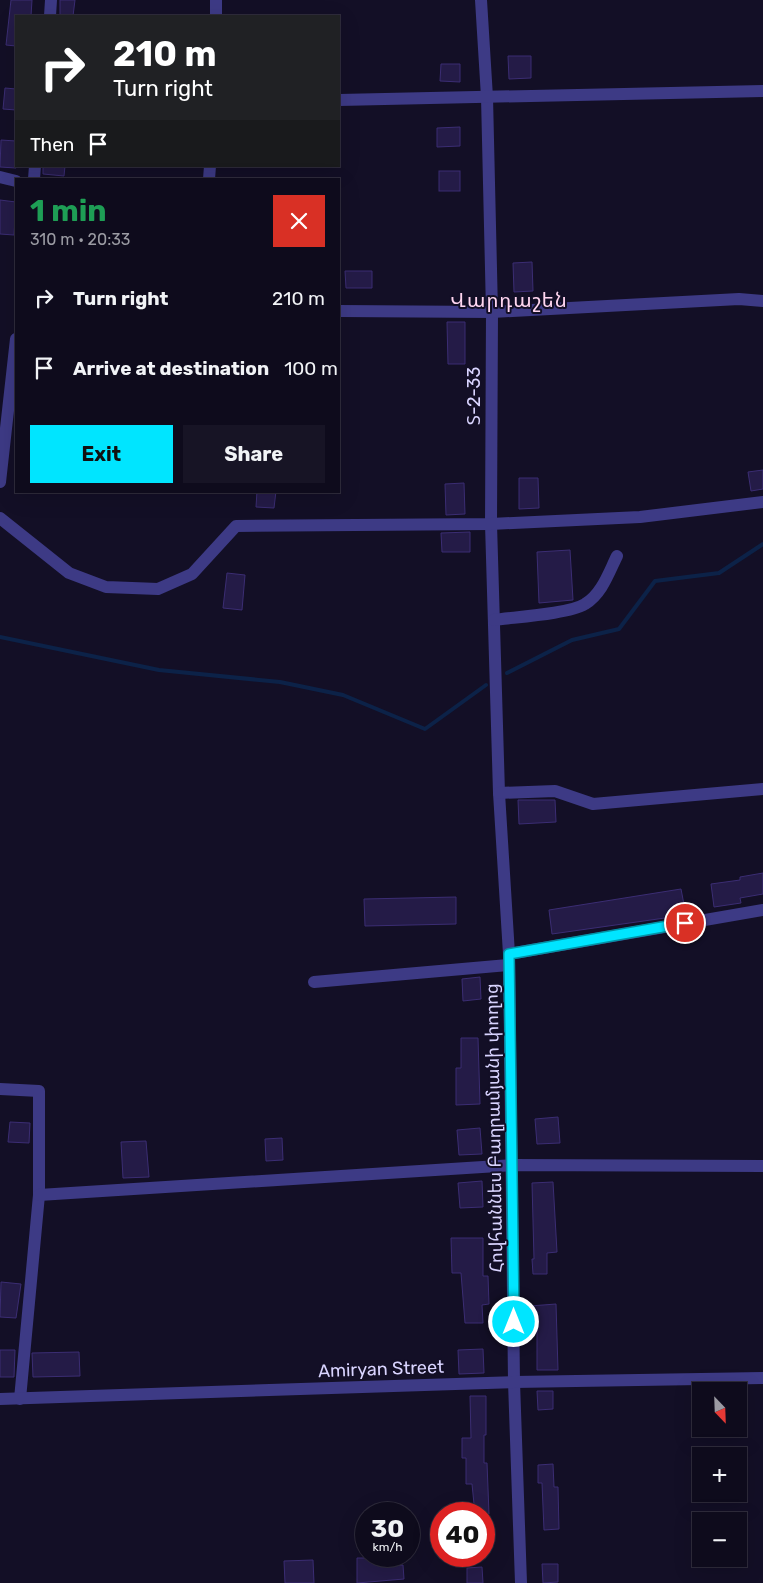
<!DOCTYPE html>
<meta charset="utf-8">
<style>
:root{--surface:#0e0b1c;--page:#171425;--text:#f1f3f6;--muted:#9b9ba3;--line:#2e2b3b;--accent:#00e5ff}
body{margin:0;font-family:Rubik,"Noto Sans Armenian",sans-serif;background:var(--page);color:var(--text);height:100vh;display:flex;flex-direction:column;font-size:19px;white-space:nowrap}
*{box-sizing:border-box;margin:0}
p{font-size:16px;color:var(--muted)}
.icon{flex:none;width:28px;height:28px;fill:none;stroke:currentColor;stroke-width:2;stroke-linecap:round;stroke-linejoin:round}
.map{position:relative;flex:1;overflow:hidden}
.drawer{position:absolute;left:15px;top:178px;width:325px;height:315px;display:flex;flex-direction:column;background:var(--surface);border-radius:0px;box-shadow:0 5px 20px #0002,0 0 0 1px var(--line)}
.drawer>*{flex:none}
.top-card{position:absolute;left:15px;top:15px;width:325px;height:152px;border-radius:0px;box-shadow:0 5px 20px #0002,0 0 0 1px var(--line);background:#202124;color:#fff;overflow:hidden}
.needle{width:32px;rotate:157deg}
.controls{position:absolute;left:692px;top:1382px;display:grid;gap:10px}
.controls a{display:grid;place-items:center;width:55px;height:55px;border-radius:0px;background:var(--surface);box-shadow:0 5px 20px #0002,0 0 0 1px var(--line);font-size:25px}
.speed{position:absolute;left:355px;top:1502px;display:flex;gap:10px;font-size:25px;font-weight:700;text-align:center}
.speed>*{display:grid;place-content:center;width:65px;height:65px;border-radius:50%;background:var(--surface);box-shadow:0 5px 20px #0002,0 0 0 1px var(--line);line-height:1}
.speed small{font-size:12px;font-weight:400}
.speed .limit{border:8px solid #d22;background:#fff;color:#111}
.pin{position:absolute;display:grid;place-items:center;width:42px;height:42px;color:#fff;margin:-21px;border:2px solid #fff;border-radius:50%;box-shadow:0 1px 5px #0007}
.me{position:absolute;width:55px;margin:-28px;rotate:0deg;stroke-linejoin:round;filter:drop-shadow(0 0 4px #0008)}
.turn{display:flex;align-items:center;gap:18px;height:105px;padding:0 15px;font-size:22px}
.turn .icon{width:65px;height:65px;stroke-width:2.5}
.turn b{display:block;font-size:35px;line-height:42px}
.then{display:flex;align-items:center;height:48px;padding:0 15px;background:#0003;gap:10px;font-size:19px}
.round{display:grid;place-items:center;flex:none;width:52px;height:52px;border-radius:0px;background:var(--page)}
.head{display:flex;align-items:center;justify-content:space-between;height:85px;padding:0 15px}
h1{font-size:30px;font-weight:700;line-height:38px;color:#1e9e55}
.primary-button{display:flex;gap:10px;margin-top:auto;padding:10px 15px}
.primary-button a{flex:1;height:58px;border-radius:0px;background:var(--accent);color:#111;font-size:20px;font-weight:700;line-height:58px;text-align:center}
.primary-button a+a{background:var(--page);color:var(--text)}
ul{padding:0;list-style:none}
li{display:flex;align-items:center;gap:15px;height:70px;padding:0 15px}
li div{flex:1}
li b{display:block;font-size:19px}
li em{font-style:normal}
.map>svg:first-child{display:block}
</style>
<div class="map">
<svg width="763" height="1583" viewBox="0 0 763 1583">
<rect width="100%" height="100%" fill="#130f26"/>
<g fill="none" stroke-linecap="round" stroke-linejoin="round">
<!-- stream -->
<g stroke="#0c2248" stroke-width="4">
<polyline points="0,637 159,670 280,682 343,695 425,729 486,685"/>
<polyline points="507,673 572,640 619,629 655,581 719,573 763,544"/>
</g>
</g>
<!-- building -->
<g fill="#241b47" stroke="#3b2d73">
<polygon points="11,0 32,0 31,16 16,16 16,46 6,45"/>
<polygon points="60,0 75,0 73,16 60,16"/>
<polygon points="508,56 531,56 531,78 509,79"/>
<polygon points="441,64 460,64 460,82 440,81"/>
<polygon points="5,88 16,89 16,110 3,109"/>
<polygon points="460,127 460,146 437,147 437,128"/>
<polygon points="1,140 16,141 16,168 0,167"/>
<polygon points="43,166 65,166 64,176 43,174"/>
<rect x="439" y="171" width="21" height="20"/>
<polygon points="0,200 16,202 14,235 0,234"/>
<polygon points="532,262 533,291 514,292 513,263"/>
<polygon points="345,271 372,271 372,288 346,288"/>
<polygon points="447,322 465,322 465,364 448,364"/>
<polygon points="763,470 763,489 751,491 748,472"/>
<polygon points="519,478 538,478 539,508 519,509"/>
<polygon points="464,483 465,514 446,515 445,484"/>
<polygon points="257,491 276,491 274,508 256,507"/>
<polygon points="470,532 470,552 442,552 441,533"/>
<polygon points="570,550 573,600 539,603 537,552"/>
<polygon points="227,573 245,575 242,610 223,608"/>
<polygon points="518,800 555,800 556,822 519,824"/>
<polygon points="763,873 763,894 740,898 741,903 714,907 711,884 740,880 740,877"/>
<polygon points="681,889 686,915 552,934 549,910"/>
<polygon points="456,897 456,924 365,926 364,899"/>
<polygon points="480,977 481,999 463,1001 462,979"/>
<polygon points="461,1038 478,1038 480,1104 456,1105 456,1068 461,1068"/>
<polygon points="558,1117 560,1143 537,1144 535,1119"/>
<polygon points="10,1122 30,1123 29,1143 8,1142"/>
<polygon points="480,1128 482,1154 459,1155 457,1130"/>
<polygon points="282,1138 283,1160 266,1161 265,1139"/>
<polygon points="146,1141 149,1177 123,1178 121,1142"/>
<polygon points="482,1181 483,1207 460,1208 458,1183"/>
<polygon points="553,1182 557,1252 547,1253 547,1274 533,1274 532,1259 534,1259 532,1183"/>
<polygon points="451,1238 483,1238 483,1276 488,1276 489,1304 482,1305 483,1323 465,1323 461,1273 452,1273"/>
<polygon points="1,1282 21,1284 16,1318 0,1317"/>
<polygon points="556,1304 558,1370 537,1370 537,1326 531,1326 530,1306"/>
<polygon points="483,1349 484,1373 459,1374 458,1350"/>
<polygon points="0,1350 15,1350 14,1377 0,1377"/>
<polygon points="79,1352 80,1376 33,1377 32,1353"/>
<polygon points="537,1391 553,1391 553,1409 538,1410"/>
<polygon points="470,1396 486,1396 486,1435 484,1435 484,1463 487,1463 489,1514 475,1514 472,1484 466,1484 466,1458 462,1458 462,1438 471,1438"/>
<polygon points="553,1464 554,1487 558,1487 559,1529 544,1530 542,1483 538,1483 538,1465"/>
<polygon points="357,1558 379,1558 379,1566 403,1565 404,1579 357,1583"/>
<polygon points="313,1560 314,1583 285,1583 284,1561"/>
<polygon points="542,1564 558,1564 558,1582 543,1583"/>
<polygon points="482,1567 483,1583 467,1583 467,1568"/>
</g>
<g fill="none" stroke-linecap="round" stroke-linejoin="round">
<!-- minor -->
<g stroke="#3d3a85" stroke-width="12">
<polyline points="216,0 216,16"/>
<polyline points="481,0 487,97 492,312 491,524 499,793 509,954 514,1382 521,1583"/>
<polyline points="50,16 51,0"/>
<polyline points="339,100 763,91"/>
<polyline points="0,177 16,181"/>
<polyline points="34,179 35,166"/>
<polyline points="209,179 210,166"/>
<polyline points="339,311 492,312 739,299 763,301"/>
<polyline points="0,482 16,339"/>
<polyline points="0,518 69,573 106,587 158,589 192,574 236,526 491,524 640,517 763,502"/>
<path d="M 494,620 C 515,617 569,614 585,604 C 602,594 609,572 617,556"/>
<polyline points="499,793 555,791 593,804 763,789"/>
<polyline points="509,954 763,910"/>
<polyline points="314,982 508,965"/>
<polyline points="0,1089 39,1091 39,1195 20,1399"/>
<polyline points="39,1195 513,1165 763,1166"/>
<polyline points="0,1399 514,1382 763,1378"/>
</g>
</g>
<g fill="none" stroke-linecap="round" stroke-linejoin="round">
<!-- route casing -->
<g stroke="#0095a6" stroke-width="12">
<polyline id="route" points="514,1322 509,954 685,923"/>
</g>
<!-- route -->
<use href="#route" stroke="#00e5ff" stroke-width="9"/>
</g>
<g text-anchor="middle" dominant-baseline="central" stroke-width="4" stroke-linejoin="round" paint-order="stroke">
<!-- street labels -->
<g font-size="18" fill="#d9d4ff" stroke="#130f26">
<text transform="translate(474 396) rotate(-90)">Տ-2-33</text>
<text transform="translate(494 1128) rotate(-91)">Հովհաննես Բաղրամյանի փողոց</text>
<text transform="translate(381 1369) rotate(-2)">Amiryan Street</text>
</g>
<!-- quarter labels -->
<g font-size="20" letter-spacing="1" fill="#ffd6f0" stroke="#130f26">
<text x="509" y="300">Վարդաշեն</text>
</g>
</g>
</svg>
<div class="controls">
<a><svg class="needle" viewBox="-14 -14 28 28"><path d="M0-13l5 13h-10z" fill="#e53935"/><path d="M0 13l5-13h-10z" fill="#9b9ba3"/></svg></a>
<a>+</a>
<a>−</a>
</div>
<div class="speed"><div>30<small>km/h</small></div><div class="limit">40</div></div>
<div class="pin" style="left:685px;top:923px;background:#d93025"><svg class="icon" aria-label="arrive" viewBox="0 0 24 24"><path d="M6 21V4h12l-3 4 3 4H6"/></svg></div>
<svg class="me" style="left:514px;top:1322px" viewBox="-20 -20 40 40"><circle r="17" fill="#00e5ff" stroke="#fff" stroke-width="3"/><path d="M0-11L8 9 0 5-8 9z" fill="#fff"/></svg>
<div class="top-card">
<div class="turn"><svg class="icon" aria-label="right" viewBox="0 0 24 24"><path d="M7 20v-9h11M14 6l5 5-5 5"/></svg><div><b>210 m</b>Turn right</div></div>
<div class="then">Then<svg class="icon" aria-label="arrive" viewBox="0 0 24 24"><path d="M6 21V4h12l-3 4 3 4H6"/></svg></div>
</div>
<section class="drawer">
<div class="head"><div><h1>1 min</h1><p>310 m · 20:33</p></div><a class="round" style="background:#d93025;color:#fff"><svg class="icon" aria-label="close" viewBox="0 0 24 24"><path d="M6 6l12 12M18 6L6 18"/></svg></a></div>
<ul>
<li><svg class="icon" aria-label="right" viewBox="0 0 24 24"><path d="M7 20v-9h11M14 6l5 5-5 5"/></svg><div><b>Turn right</b></div><em>210 m</em></li>
<li><svg class="icon" aria-label="arrive" viewBox="0 0 24 24"><path d="M6 21V4h12l-3 4 3 4H6"/></svg><div><b>Arrive at destination</b></div><em>100 m</em></li>
</ul>
<div class="primary-button"><a>Exit</a><a>Share</a></div>
</section>
</div>
